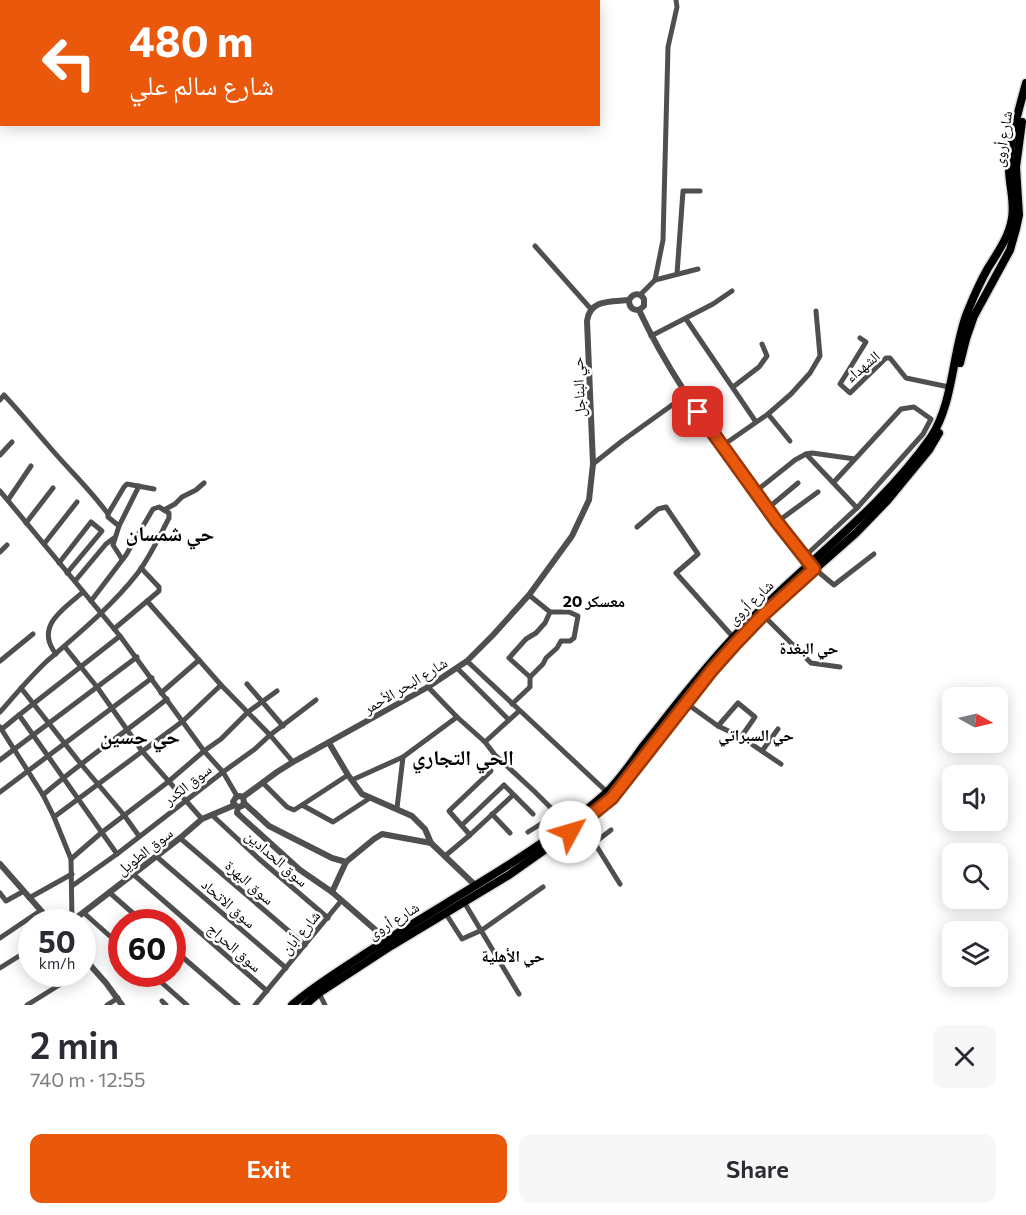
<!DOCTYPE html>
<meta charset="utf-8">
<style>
:root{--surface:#fff;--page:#f7f7f7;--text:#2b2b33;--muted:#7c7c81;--accent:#ea580c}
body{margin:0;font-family:Commissioner,"Noto Naskh Arabic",sans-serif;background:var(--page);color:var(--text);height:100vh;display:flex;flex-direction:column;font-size:22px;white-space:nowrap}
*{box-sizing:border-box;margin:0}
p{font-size:20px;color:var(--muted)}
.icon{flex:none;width:33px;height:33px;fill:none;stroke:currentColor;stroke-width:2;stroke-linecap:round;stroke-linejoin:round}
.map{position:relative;height:1005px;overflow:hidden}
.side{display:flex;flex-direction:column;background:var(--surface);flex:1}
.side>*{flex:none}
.banner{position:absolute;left:0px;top:0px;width:600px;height:126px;box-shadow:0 3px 15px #0003;background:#ea580c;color:#fff;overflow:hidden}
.needle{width:39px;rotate:98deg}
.controls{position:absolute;left:942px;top:687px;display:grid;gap:12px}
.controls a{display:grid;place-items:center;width:66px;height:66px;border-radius:12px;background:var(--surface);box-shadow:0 3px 15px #0003;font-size:30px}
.speed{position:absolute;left:18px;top:909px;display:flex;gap:12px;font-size:30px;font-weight:700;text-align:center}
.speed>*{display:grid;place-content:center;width:78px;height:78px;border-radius:50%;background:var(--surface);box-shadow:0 3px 15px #0003;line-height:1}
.speed small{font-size:15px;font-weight:400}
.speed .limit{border:9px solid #d22;background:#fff;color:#111}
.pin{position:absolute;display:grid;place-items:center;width:51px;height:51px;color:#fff;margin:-26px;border-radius:12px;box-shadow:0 3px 9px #0006}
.me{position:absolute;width:66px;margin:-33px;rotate:51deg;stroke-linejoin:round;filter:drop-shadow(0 0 4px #0008)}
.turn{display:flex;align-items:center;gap:21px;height:126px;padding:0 30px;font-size:27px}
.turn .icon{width:78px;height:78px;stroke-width:2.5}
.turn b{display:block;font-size:42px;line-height:51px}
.round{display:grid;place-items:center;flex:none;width:63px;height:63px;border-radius:12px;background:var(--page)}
.overview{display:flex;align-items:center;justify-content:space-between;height:102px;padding:0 30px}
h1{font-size:36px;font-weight:600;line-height:45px}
.button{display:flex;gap:12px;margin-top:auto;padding:12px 30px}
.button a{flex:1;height:69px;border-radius:12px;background:var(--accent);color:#fff;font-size:24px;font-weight:600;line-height:69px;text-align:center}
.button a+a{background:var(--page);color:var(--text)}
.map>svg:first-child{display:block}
</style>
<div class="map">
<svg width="1026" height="1005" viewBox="0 0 1026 1005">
<rect width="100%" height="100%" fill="#fff"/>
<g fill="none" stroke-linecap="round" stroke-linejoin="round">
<!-- river -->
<g stroke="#9d9d9d" stroke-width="9">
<polyline points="465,0 468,2"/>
<polyline points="508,0 509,2"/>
<polyline points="494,2 501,0"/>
</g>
<!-- primary casing -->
<g stroke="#dbdbdb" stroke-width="11">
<g id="primary">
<polyline points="960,363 966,339 974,316 1010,250 1016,229 1019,215 1016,167 1022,122"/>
<path d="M 292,1005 C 314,986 339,971 363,955 C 430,911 502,873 567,825 C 580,815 593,805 605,794 C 620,780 632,761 644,745 C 672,710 700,673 731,640 C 795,569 876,516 931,437 C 954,402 952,352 967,313 C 973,298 980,282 988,268 C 998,252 1009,237 1012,218 C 1015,202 1009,185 1009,168 C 1009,142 1019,109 1026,83"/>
<polyline points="305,1005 319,993 391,946 509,875 570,832 612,798 712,670 736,643 763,615 856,533 887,501 929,450 939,433"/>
</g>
</g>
<!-- minor -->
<g stroke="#4f4f4f" stroke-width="5">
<polyline points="533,0 535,2"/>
<polyline points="587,2 590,0"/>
<polyline points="535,246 591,309"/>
<polyline points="677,274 683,191 700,191"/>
<polyline points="655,280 698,269"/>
<polyline points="640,295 655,280 663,240 668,47 677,7 676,0"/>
<polyline points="686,319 756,422"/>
<polyline points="651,336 713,304 732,291"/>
<polyline points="860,338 866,342 840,384 850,393 886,358 890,358 906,378 949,387"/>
<polyline points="733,387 759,367 767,356 762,344"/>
<path d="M 0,400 L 4,395 C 19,411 33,428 47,444 C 67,468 90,489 108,514 L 108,517 L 119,526 L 113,545 L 122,559"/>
<polyline points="768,414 790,441"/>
<polyline points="722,446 768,414 791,394 810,373 820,356 816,311"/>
<polyline points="0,455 12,442"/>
<polyline points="593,464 622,441 686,395"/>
<polyline points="833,483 901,409 914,407 931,419 923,434 857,508 806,454 812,453 855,459"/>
<polyline points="0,491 120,636 204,751 223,772 237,796"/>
<polyline points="755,492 795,460 806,454"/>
<polyline points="8,500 31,466"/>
<polyline points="767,509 798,483"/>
<polyline points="164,510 175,504 182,497 196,490 204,483"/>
<polyline points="108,514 124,487 127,484 154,489"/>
<polyline points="777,522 818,492"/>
<polyline points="26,523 53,488"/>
<polyline points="119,526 139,486"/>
<polyline points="637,527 658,509 666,507 698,554 676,573 733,637"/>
<polyline points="44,544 77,502"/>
<polyline points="0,552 7,545"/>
<polyline points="804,557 857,508"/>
<polyline points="59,563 91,522 102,531 67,573"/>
<polyline points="815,569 834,585 874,554"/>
<polyline points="75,581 106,544 114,538"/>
<polyline points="147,601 221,685 270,735 293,762"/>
<polyline points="763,615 811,663 840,667"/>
<polyline points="114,629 159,591 159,587 141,568"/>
<polyline points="65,647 97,687 142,751 202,819"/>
<path d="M 56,654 C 34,626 64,609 83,592"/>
<polyline points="0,661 33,634"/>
<polyline points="467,661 607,792"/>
<polyline points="457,668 508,719"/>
<polyline points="530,677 543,664 546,658 557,648 561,641 570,641 574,638 578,616 569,612 550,612"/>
<polyline points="247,684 283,726"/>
<polyline points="428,687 457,717 485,742 519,711"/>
<polyline points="21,688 81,764 124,815 139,836"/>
<polyline points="161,693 199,660"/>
<polyline points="686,703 718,726 741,737 781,764"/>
<polyline points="512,704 530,687 530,677 509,658 526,639 536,633 545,623 550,612 529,595"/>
<path d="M 0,712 C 15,695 30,677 47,661 C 78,634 112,606 137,574 C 150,557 159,537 169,518 L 169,513 L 159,507 L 153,509 L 126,555 L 91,601"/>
<polyline points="19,715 117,854"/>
<polyline points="718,726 738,703 755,717 741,737"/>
<polyline points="0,727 43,795 54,817 71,859 72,922"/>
<polyline points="2,729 19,715 120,636"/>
<polyline points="485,742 495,755 535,792 567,824"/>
<polyline points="762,751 778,729"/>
<polyline points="0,760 137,657"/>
<polyline points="352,780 403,757"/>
<polyline points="263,783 287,807 294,810 302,805 333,822 370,798"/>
<polyline points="0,792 152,678"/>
<path d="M 43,795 C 82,761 126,732 167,699"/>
<polyline points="302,805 348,775"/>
<polyline points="397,808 403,757 457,717"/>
<polyline points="492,814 510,833"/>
<polyline points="212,815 258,858 328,918"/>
<polyline points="54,817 183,721 221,685"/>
<polyline points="462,825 504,785 533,814"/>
<polyline points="528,832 557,814"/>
<polyline points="570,832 585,850 611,830"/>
<polyline points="470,835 449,811 491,771"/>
<polyline points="180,838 305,945"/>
<polyline points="594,842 620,884"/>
<polyline points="445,856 470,835 513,795"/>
<polyline points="157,857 286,968"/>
<polyline points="71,859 101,833 168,782 204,751 221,739 248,712 277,691"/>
<polyline points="133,874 267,991"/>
<polyline points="72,886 117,854 223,772 255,749 270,735 316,700"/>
<polyline points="0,893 6,901 24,891"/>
<polyline points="110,893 143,922"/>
<polyline points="29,898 72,874"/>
<polyline points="464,902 519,994"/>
<polyline points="84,913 122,947"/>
<polyline points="446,914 462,939 482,930 543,887"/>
<polyline points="0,938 40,911"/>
<polyline points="172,948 238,1005"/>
<polyline points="0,968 32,948"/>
<polyline points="82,970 91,965"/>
<polyline points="152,974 187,1005"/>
<polyline points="319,993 325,1005"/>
<polyline points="162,1001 166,1005"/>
<polyline points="27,1005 77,974"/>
<polyline points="107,1005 118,998"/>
<polyline points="255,1005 341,901"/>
</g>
<!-- tertiary -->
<g stroke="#4f4f4f" stroke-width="6">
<path d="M 639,310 C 666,368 701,417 738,468 C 761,500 784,533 810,563"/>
<polyline points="329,743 348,775 362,794 412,816 425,829 431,843 475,885"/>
<path d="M 243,797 L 277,772 L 293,762 L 428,687 L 467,661 L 493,635 L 529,595 L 572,536 L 589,500 L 593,464 L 587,321 C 590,299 611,302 629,300 C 633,293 640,292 644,299 L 644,306 L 639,310 C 632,310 629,307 629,300"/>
<polyline points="244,803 269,826 332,858 346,862"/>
<polyline points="238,807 237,813 300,870 332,892 387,940"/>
<polyline points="0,864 51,922"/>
<polyline points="332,892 346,862 374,839 382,834 431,843"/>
<polyline points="71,922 180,838 202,819 235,805 238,807 242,806 244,803 243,797 240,796 236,797 233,802 235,805"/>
<polyline points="82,956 106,983 122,1005"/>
</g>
<!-- primary -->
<use href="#primary" stroke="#000" stroke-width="8"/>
</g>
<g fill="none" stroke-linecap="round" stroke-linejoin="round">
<!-- route casing -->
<g stroke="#983908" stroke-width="15">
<polyline id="route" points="570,832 612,798 712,670 736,643 763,615 814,569 777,522 698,412"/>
</g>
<!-- route -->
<use href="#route" stroke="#ea580c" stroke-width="10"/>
</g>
<g text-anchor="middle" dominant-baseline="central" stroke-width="5" stroke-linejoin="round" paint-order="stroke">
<!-- street labels -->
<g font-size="15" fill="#000" stroke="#fff">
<text transform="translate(1002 139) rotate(-81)">شارع أروى</text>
<text transform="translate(862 366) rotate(-40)">الشهداء</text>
<text transform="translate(578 387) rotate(-93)">حي البناجل</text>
<text transform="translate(750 602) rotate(-44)">شارع أروى</text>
<text transform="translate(405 685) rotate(-31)">شارع البحر الأحمر</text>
<text transform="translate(187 784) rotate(-38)">سوق الكدر</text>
<text transform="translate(144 851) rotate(-38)">سوق الطويل</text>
<text transform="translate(277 858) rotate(41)">سوق الحدادين</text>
<text transform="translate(250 882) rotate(41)">سوق البهرة</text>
<text transform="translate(229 903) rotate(41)">سوق الاتحاد</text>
<text transform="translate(393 920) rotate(-32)">شارع أروى</text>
<text transform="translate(300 932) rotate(-50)">شارع أبان</text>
<text transform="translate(235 947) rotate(41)">سوق الحراج</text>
</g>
<!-- neighbourhood labels -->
<g font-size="16" font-weight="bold" fill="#000" stroke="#fff">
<text x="594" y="600">معسكر 20</text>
<text x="809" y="647">حي البغدة</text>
<text x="756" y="734">حي السبراتي</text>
<text x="513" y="955">حي الأهلية</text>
</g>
<!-- district labels -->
<g font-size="21" font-weight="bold" fill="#000" stroke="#fff">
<text x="170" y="532">حي شمسان</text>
<text x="140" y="735">حي حسين</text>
<text x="463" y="756">الحي التجاري</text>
</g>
</g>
</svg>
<div class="controls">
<a><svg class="needle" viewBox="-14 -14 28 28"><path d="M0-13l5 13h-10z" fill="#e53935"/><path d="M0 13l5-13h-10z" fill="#7c7c81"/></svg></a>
<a><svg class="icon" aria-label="sound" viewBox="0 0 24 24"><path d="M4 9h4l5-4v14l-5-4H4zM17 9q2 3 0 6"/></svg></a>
<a><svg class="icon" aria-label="search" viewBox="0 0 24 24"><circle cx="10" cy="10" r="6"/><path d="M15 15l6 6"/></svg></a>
<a><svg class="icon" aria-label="layers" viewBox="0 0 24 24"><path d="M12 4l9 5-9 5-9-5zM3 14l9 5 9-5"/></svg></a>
</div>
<div class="speed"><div>50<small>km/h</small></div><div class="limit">60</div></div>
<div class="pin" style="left:698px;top:412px;background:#d93025"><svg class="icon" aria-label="arrive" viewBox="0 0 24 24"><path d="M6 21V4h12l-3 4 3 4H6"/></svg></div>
<svg class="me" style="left:570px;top:832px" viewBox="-20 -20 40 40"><circle r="19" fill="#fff"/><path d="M0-13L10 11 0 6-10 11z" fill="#ea580c"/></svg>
<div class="banner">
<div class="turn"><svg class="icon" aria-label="left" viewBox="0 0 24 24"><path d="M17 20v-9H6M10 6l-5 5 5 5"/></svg><div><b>480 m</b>شارع سالم علي</div></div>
</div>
</div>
<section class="side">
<div class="overview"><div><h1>2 min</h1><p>740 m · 12:55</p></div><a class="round"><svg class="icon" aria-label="close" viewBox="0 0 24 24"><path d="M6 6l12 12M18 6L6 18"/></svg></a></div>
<div class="button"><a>Exit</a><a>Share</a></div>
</section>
